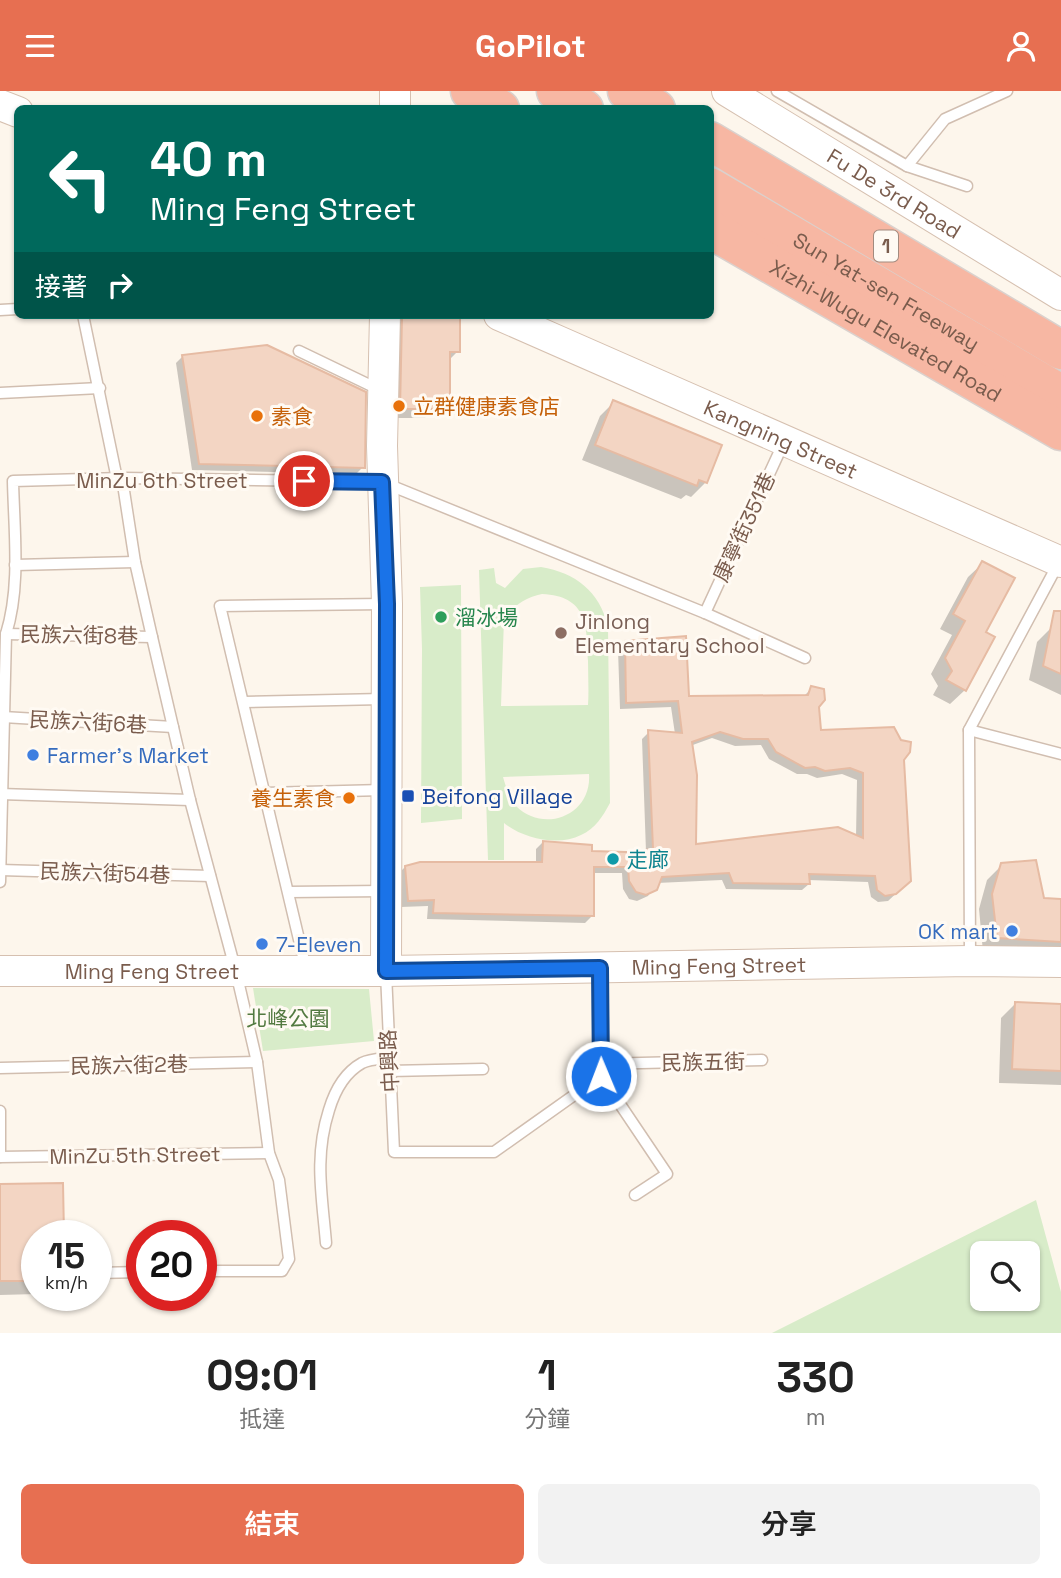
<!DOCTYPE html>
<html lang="zh-TW">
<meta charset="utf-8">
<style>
:root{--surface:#fff;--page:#f2f2f2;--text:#222;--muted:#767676;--accent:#e76f51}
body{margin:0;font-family:"Space Grotesk","Noto Sans TC",sans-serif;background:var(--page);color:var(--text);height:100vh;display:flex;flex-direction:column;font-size:26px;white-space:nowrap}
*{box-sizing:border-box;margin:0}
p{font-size:23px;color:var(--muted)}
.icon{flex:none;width:38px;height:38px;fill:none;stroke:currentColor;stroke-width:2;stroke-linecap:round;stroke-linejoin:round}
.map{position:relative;height:1242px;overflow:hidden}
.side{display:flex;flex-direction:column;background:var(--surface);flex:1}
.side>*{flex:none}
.guide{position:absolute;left:14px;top:14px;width:700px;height:214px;border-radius:10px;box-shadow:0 2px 5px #0004;background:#00695c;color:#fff;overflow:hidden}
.fabs{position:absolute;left:970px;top:1150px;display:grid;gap:14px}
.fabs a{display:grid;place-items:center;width:70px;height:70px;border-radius:10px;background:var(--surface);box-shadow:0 2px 5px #0004;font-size:35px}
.speed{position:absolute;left:21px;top:1129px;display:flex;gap:14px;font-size:35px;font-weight:700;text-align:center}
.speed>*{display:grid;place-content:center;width:91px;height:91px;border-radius:50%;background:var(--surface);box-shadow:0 2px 5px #0004;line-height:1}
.speed small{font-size:18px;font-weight:400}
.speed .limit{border:10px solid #d22;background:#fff;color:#111}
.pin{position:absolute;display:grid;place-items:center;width:60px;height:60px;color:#fff;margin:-30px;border:4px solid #fff;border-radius:50%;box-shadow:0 2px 7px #0007}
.me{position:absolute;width:77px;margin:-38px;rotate:359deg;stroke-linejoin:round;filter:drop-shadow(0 0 5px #0008)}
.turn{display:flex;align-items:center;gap:24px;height:147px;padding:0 21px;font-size:32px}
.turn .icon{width:91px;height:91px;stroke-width:2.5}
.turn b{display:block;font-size:49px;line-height:60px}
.then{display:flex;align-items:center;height:66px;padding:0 21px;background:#0003;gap:14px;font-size:26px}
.eta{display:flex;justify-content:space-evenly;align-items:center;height:119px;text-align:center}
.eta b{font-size:42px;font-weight:600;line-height:49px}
.cta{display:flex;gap:14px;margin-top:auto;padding:14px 21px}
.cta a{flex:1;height:80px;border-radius:10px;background:var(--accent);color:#fff;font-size:28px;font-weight:600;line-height:80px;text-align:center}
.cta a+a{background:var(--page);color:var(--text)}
header{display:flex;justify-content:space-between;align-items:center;height:91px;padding:0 21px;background:var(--accent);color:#fff;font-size:32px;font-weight:600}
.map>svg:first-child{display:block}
</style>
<header><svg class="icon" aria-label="menu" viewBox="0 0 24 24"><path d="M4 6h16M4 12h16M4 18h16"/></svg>GoPilot<svg class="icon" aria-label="person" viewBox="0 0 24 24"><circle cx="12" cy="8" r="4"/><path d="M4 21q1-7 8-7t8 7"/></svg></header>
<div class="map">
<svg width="1061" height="1242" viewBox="0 0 1061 1242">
<rect width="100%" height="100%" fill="#fdf6ec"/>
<!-- green -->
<g fill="#d8ecc9" fill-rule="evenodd">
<path d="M 541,476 C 576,482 599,500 608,535 L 610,712 C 603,725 595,738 581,744 C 558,756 522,747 504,732 L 504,769 L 488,769 L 479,479 L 494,477 L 496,492 L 505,497 L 523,478 ZM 542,503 C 587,505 587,534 588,570 C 588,585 589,600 588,614 L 501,615 L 504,528 C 513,515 526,506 542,503 ZM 589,683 C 592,724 544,743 516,715 C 509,707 506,696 503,686 Z"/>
<polygon points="461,494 462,728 421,732 422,558 420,496"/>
<polygon points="253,897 369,898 374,950 263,960"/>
<path d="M 1036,1109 L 1061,1201 L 1061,1242 L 772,1242 ZM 1027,1162 L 1027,1208 L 982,1208 L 982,1162 Z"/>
</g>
<!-- shadow -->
<g fill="#0003" fill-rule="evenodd">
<polygon points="403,228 458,260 448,270 449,306 439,315 435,315 425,327 391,327 394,238"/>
<polygon points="183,265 363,376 356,383 192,379 176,272"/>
<polygon points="614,311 720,355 705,392 691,406 686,404 681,408 582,369 600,325"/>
<polygon points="983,472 965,599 950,613 933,604 938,595 931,583 952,544 940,538 968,486"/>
<polygon points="1061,527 1061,604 1029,589 1037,551"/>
<path d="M 626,551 L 687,606 L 805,604 L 812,597 L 817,615 L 819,641 L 902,669 L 902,797 L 888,810 L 878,811 L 871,806 L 868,791 L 808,789 L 809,793 L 802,799 L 726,798 L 722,789 L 657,792 L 648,805 L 637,810 L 629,808 L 623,798 L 622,782 L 592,782 L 592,825 L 585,832 L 427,828 L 428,815 L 401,816 L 398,783 L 405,776 L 536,773 L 536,758 L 543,751 L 591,762 L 627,763 L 646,761 L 642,648 L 649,641 L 675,643 L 671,616 L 620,618 L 618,559 ZM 712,647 L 735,655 L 761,654 L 769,668 L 797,683 L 807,683 L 817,687 L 842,683 L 857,689 L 856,746 L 694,755 L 690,655 Z"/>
<polygon points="1002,774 1043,809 1061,809 1061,862 983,861 979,818 987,789"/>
<polygon points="1015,913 1061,915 1061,994 999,992 1001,927"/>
<polygon points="61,1093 61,1144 37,1144 37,1203 0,1204 0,1094"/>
</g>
<!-- building -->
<g fill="#f3d5c3" stroke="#e6bba3" stroke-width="2" fill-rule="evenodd">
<polygon points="402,226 460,226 460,261 450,261 450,306 436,306 437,318 400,318"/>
<polygon points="267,254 366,301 365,377 199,373 182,264"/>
<polygon points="613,309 722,354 707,392 699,389 697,395 595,354"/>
<polygon points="982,470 1015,487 986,541 995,546 966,600 946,589 952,580 945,567 965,530 953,523"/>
<polygon points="1054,520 1061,520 1061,583 1043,575"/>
<path d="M 686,545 L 689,605 L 808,604 L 811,595 L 824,598 L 825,609 L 819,616 L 821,639 L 894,636 L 901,649 L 911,651 L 910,661 L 904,669 L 911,790 L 896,803 L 885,805 L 877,799 L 875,785 L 809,783 L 810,793 L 733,792 L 729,782 L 662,786 L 657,799 L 646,804 L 636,801 L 629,790 L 628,776 L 594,776 L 594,825 L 433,822 L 434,809 L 408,810 L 405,775 L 420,771 L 542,771 L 543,750 L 592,754 L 592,760 L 627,761 L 653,758 L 648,639 L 682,642 L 678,610 L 626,612 L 625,550 ZM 720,641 L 743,648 L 768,648 L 776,661 L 805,677 L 815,676 L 825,680 L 850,677 L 863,682 L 863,747 L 838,736 L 696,753 L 697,684 L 692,651 Z"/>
<polygon points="1036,769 1044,807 1061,808 1061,851 997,847 992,803 1001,772"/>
<polygon points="1015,911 1061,913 1061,980 1012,978"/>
<polygon points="63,1092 64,1144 37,1144 37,1190 0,1190 0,1093"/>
</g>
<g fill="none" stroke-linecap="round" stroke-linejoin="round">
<!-- lane casing -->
<g stroke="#d1beb0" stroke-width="13">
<g id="lane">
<polyline points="777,0 907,75 945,28 1007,0"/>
<polyline points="907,75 967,95"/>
<polyline points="0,219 18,218"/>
<polyline points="83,224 117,388"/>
<polyline points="299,260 380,299"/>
<polyline points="0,302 100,297"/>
<polyline points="122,387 135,471 152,546 190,709 236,881 257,971 269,1062 279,1089 289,1168 282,1180 201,1180"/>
<polyline points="15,474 135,471"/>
<polyline points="705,522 783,353"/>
<polyline points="6,543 152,546"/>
<polyline points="244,611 383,608"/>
<polyline points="3,626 173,636"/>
<polyline points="969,639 1061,663"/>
<polyline points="265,702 383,699"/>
<polyline points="0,703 190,709"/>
<polyline points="0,779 210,785"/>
<path d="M 0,791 L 6,543 C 21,495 14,440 13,390 L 122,387 L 382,391 L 705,522 L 805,567"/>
<polyline points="289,801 383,800"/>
<polyline points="970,869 969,639 1058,473"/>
<polyline points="306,878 220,515 385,513"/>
<polyline points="386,882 394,1061 494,1061 601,985 600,880"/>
<polyline points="601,973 762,969"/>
<polyline points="0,977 257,971"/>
<polyline points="389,980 483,978"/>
<polyline points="601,985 667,1083 635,1104"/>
<polyline points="0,1020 0,1066"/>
<polyline points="0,1066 269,1062"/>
<path d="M 326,1152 C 322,1104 314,1066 329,1019 C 335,999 344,982 362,972 C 370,968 380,968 389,967"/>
<polyline points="96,1182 142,1181"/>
</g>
</g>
<!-- secondary casing -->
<g stroke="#d6c0b0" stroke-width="32">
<g id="secondary">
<path id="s1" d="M 727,0 L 1061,204"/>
<polyline points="0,14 18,21"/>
<polyline points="395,18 395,0"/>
<polyline points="385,224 382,355 387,513 386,880"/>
<path id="s2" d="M 499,224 L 1061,471"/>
<path id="s3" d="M 0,880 L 386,880 L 970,870 L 1061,871"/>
</g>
</g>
<!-- highway casing -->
<g stroke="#dad1cd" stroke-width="41">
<g id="highway">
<polyline points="470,0 500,18"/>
<polyline points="556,0 584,18"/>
<polyline points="627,0 656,18"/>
<polyline points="710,50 1061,259"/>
<path id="s4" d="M 710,96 L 1061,303"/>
<path id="s5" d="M 710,138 L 1061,340"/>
</g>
</g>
<!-- lane -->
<use href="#lane" stroke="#fff" stroke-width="10"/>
<!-- secondary -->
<use href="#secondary" stroke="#fff" stroke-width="30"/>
<!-- highway -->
<use href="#highway" stroke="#f7b7a3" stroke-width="38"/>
</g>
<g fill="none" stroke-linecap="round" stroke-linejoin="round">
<!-- route casing -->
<g stroke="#114b97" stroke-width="18">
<polyline id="route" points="304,390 382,391 387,513 386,880 600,877 601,985"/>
</g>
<!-- route -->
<use href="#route" stroke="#1a73e8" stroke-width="12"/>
</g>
<!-- markers -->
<g fill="#e8710a" stroke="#fffaf3" stroke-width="2.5">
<circle cx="399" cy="315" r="7"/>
<circle cx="257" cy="325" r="7"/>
<circle cx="349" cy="707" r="7"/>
</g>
<circle fill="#2e9e5b" stroke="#fffaf3" stroke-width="2.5" cx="441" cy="526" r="7"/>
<circle fill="#8d6e63" stroke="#fffaf3" stroke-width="2.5" cx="561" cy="542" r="7"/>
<g fill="#3f7fe0" stroke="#fffaf3" stroke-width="2.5">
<circle cx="33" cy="664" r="7"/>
<circle cx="1012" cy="840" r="7"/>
<circle cx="262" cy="853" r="7"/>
</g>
<rect fill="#1a4fb4" stroke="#fffaf3" stroke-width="2.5" x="401" y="698" width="14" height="14" rx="3.5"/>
<circle fill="#0f9aa8" stroke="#fffaf3" stroke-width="2.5" cx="613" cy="768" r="7"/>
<g text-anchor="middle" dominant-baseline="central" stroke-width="6" stroke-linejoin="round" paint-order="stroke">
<!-- shield labels -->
<rect fill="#fffaf3" stroke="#a28b7f" stroke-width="2" x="874" y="139.5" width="24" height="31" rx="5"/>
<g font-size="19" font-weight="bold" fill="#7a5c4d">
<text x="886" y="155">1</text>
</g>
<!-- street labels -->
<g font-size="21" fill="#7a5c4d" stroke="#fffaf3">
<text stroke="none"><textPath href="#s1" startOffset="196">Fu De 3rd Road</textPath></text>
<text stroke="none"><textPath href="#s4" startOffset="205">Sun Yat-sen Freeway</textPath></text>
<text stroke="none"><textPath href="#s5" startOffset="203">Xizhi-Wugu Elevated Road</textPath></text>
<text stroke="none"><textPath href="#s2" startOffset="308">Kangning Street</textPath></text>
<text x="162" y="389">MinZu 6th Street</text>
<text transform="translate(744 436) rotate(-65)">康寧街351巷</text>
<text transform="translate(79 544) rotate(1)">民族六街8巷</text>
<text transform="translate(88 631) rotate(3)">民族六街6巷</text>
<text transform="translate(105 782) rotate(2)">民族六街54巷</text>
<text stroke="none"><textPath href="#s3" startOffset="719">Ming Feng Street</textPath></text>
<text stroke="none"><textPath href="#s3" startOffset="152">Ming Feng Street</textPath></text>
<text transform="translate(389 970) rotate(-93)">中興路</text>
<text transform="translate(703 971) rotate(-1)">民族五街</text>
<text transform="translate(129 974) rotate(-1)">民族六街2巷</text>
<text transform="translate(135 1064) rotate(-1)">MinZu 5th Street</text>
</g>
<!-- food labels -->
<g font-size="21" fill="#c56008" stroke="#fffaf3" text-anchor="start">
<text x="413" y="315">立群健康素食店</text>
<text x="271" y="325">素食</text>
<text x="335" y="707" text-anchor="end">養生素食</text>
</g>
<!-- leisure labels -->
<g font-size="21" fill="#27864d" stroke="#fffaf3" text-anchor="start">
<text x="455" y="526">溜冰場</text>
</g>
<!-- education labels -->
<g font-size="21" fill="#785e54" stroke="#fffaf3" text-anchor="start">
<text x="575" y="530">Jinlong<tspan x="575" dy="24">Elementary School</tspan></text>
</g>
<!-- shop labels -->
<g font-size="21" fill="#366cbe" stroke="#fffaf3" text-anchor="start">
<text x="47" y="664">Farmer's Market</text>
<text x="998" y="840" text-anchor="end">OK mart</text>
<text x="276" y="853">7-Eleven</text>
</g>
<!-- transit labels -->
<g font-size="21" fill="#164399" stroke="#fffaf3" text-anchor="start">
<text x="422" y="705">Beifong Village</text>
</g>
<!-- culture labels -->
<g font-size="21" fill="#0d838f" stroke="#fffaf3" text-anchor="start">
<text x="627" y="768">走廊</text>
</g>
<!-- park labels -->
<g font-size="21" fill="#537a41" stroke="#fffaf3">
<text x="288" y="927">北峰公園</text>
</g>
</g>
</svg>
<div class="fabs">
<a><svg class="icon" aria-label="search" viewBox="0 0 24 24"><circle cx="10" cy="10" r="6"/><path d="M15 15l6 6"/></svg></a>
</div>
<div class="speed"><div>15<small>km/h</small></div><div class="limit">20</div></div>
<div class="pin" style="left:304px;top:390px;background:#d93025"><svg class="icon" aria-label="arrive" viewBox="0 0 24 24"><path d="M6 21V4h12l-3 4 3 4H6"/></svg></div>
<svg class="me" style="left:601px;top:985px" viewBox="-20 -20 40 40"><circle r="17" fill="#1a73e8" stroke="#fff" stroke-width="3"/><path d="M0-11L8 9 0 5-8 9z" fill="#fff"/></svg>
<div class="guide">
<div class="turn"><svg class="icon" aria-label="left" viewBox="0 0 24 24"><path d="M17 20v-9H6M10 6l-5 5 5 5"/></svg><div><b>40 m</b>Ming Feng Street</div></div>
<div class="then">接著<svg class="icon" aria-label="right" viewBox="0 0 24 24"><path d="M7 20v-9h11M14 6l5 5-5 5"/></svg></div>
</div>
</div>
<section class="side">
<div class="eta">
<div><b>09:01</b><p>抵達</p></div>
<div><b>1</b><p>分鐘</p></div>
<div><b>330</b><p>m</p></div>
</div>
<div class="cta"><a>結束</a><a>分享</a></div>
</section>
